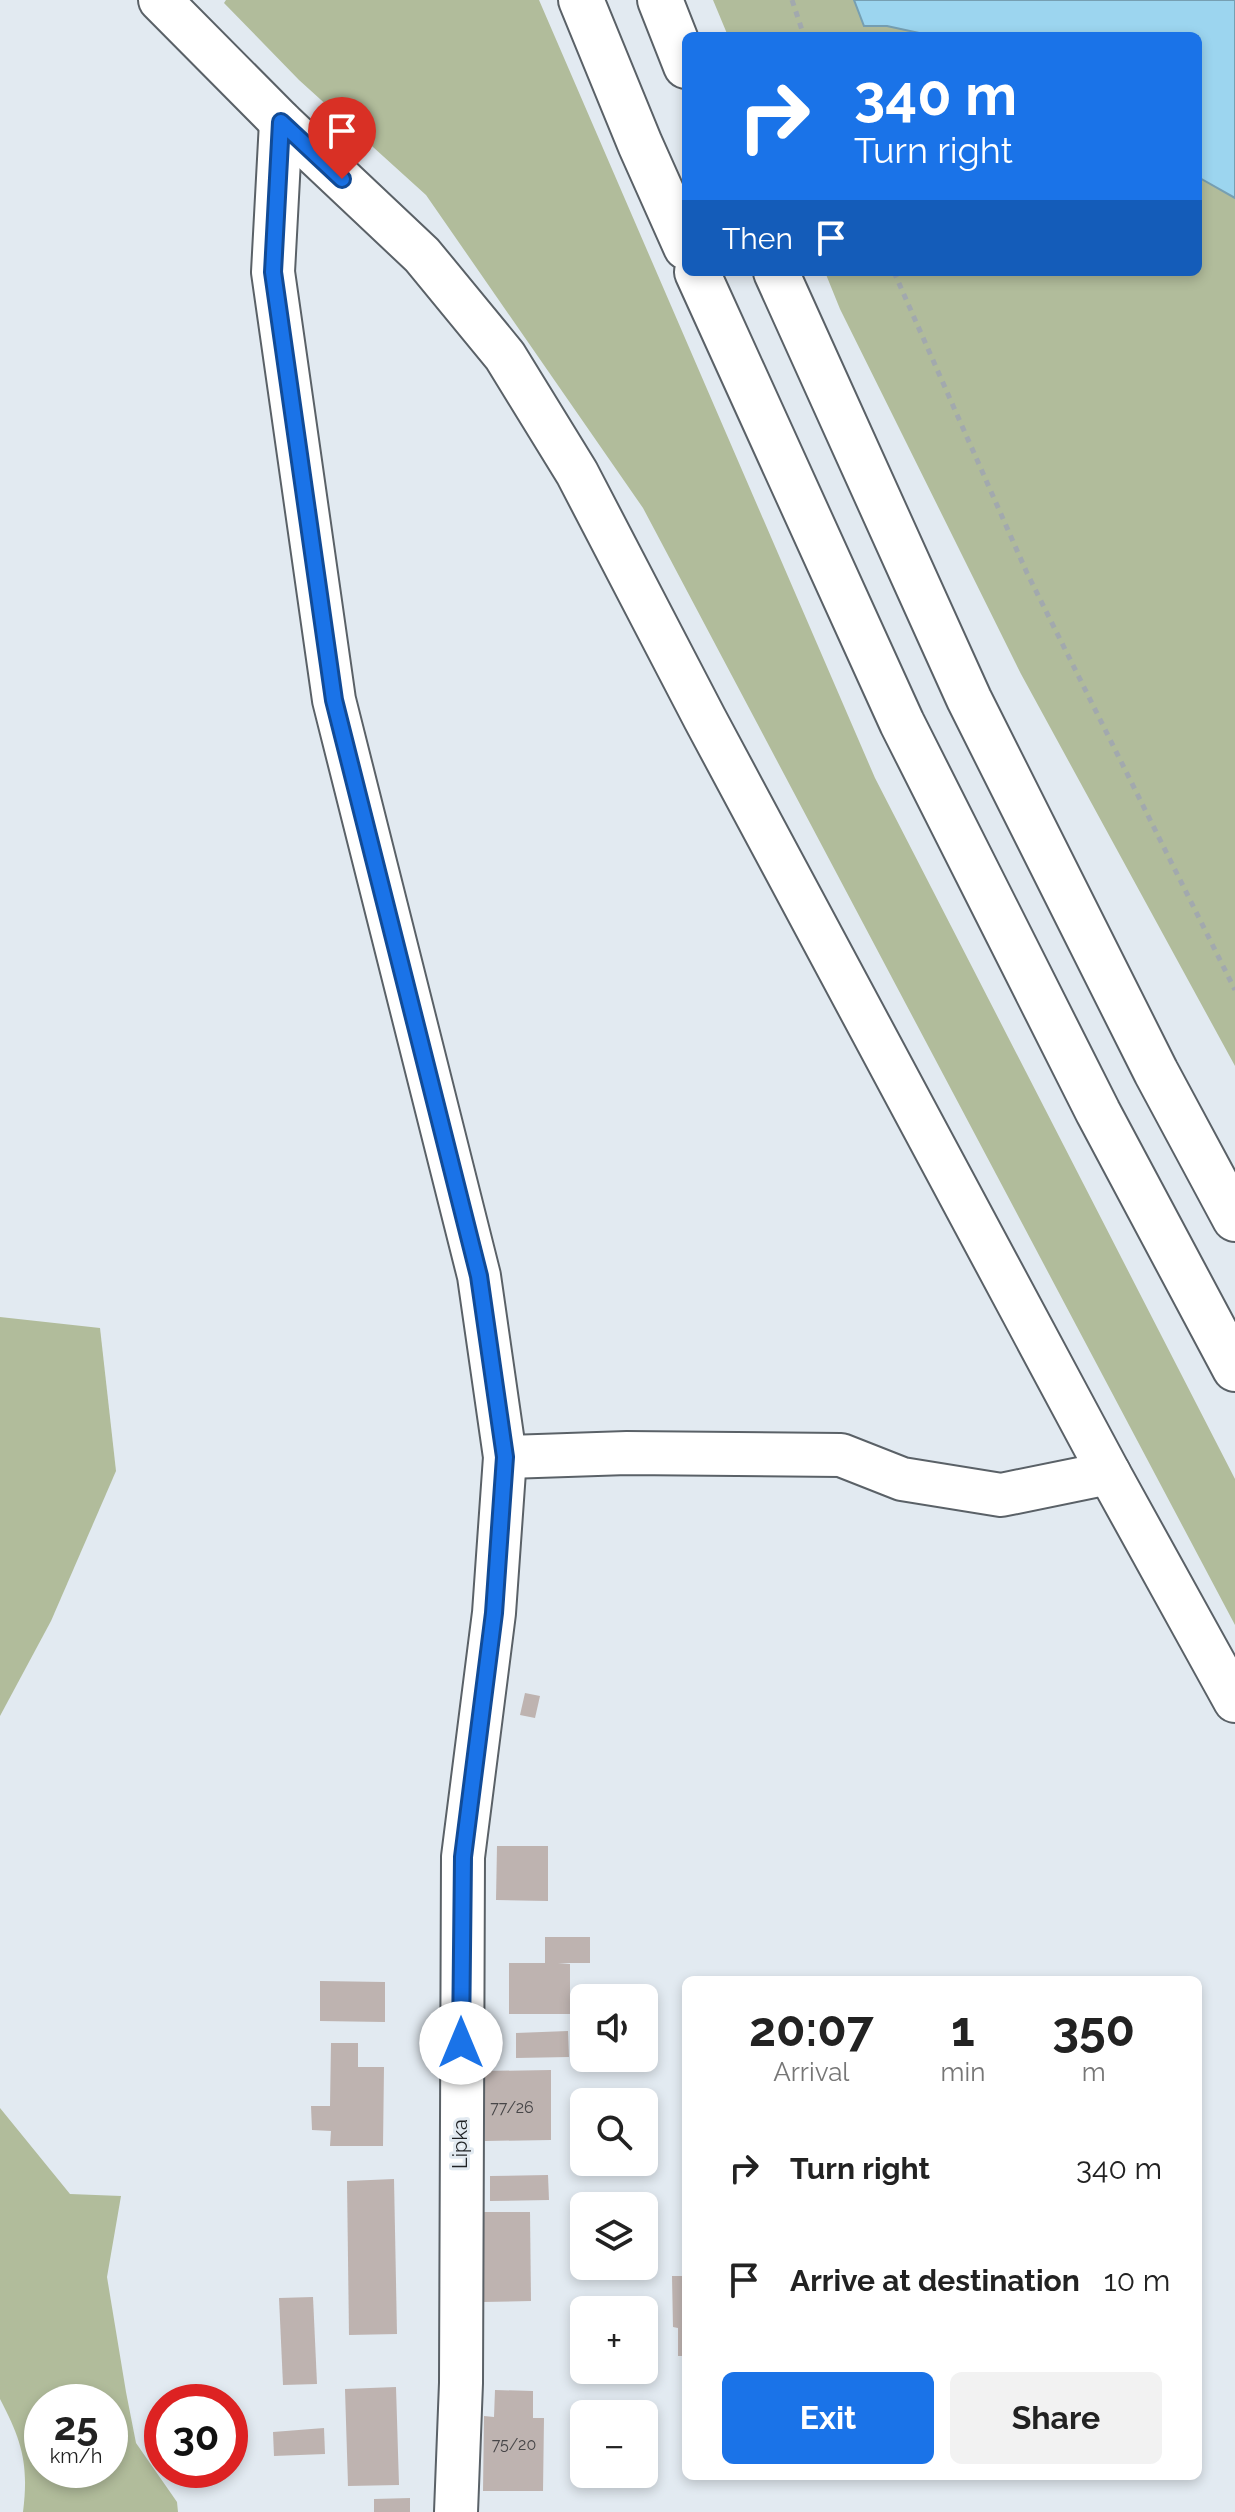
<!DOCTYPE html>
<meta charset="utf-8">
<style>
:root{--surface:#fff;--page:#f2f2f2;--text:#222;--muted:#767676;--accent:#1a73e8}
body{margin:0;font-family:Raleway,sans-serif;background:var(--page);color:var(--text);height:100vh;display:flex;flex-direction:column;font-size:30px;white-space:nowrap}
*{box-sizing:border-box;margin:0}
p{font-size:26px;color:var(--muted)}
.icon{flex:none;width:44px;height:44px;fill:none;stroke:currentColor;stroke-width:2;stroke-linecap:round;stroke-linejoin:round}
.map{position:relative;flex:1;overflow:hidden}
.details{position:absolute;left:682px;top:1976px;width:520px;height:504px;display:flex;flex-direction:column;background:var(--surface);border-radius:12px;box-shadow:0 4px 12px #0003}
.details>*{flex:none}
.banner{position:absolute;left:682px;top:32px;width:520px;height:244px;border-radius:12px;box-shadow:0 4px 12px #0003;background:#1a73e8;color:#fff;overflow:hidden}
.buttons{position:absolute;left:570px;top:1984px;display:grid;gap:16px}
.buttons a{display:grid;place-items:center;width:88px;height:88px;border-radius:12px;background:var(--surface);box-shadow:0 4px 12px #0003;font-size:40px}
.speed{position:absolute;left:24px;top:2384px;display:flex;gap:16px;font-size:40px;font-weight:700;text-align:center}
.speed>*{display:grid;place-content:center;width:104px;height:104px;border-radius:50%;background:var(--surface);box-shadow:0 4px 12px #0003;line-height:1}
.speed small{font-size:20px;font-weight:400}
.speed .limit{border:12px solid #d22;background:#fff;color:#111}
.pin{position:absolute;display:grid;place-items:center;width:68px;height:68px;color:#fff;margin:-82px -34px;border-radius:50% 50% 50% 0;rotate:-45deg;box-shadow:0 0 8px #0007}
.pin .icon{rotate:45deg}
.me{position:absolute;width:88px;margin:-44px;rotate:0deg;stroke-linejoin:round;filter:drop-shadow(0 0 6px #0008)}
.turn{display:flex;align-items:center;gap:28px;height:168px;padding:0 40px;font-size:36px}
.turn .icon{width:104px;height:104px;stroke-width:2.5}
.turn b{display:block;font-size:56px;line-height:68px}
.then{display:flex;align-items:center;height:76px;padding:0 40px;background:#0003;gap:16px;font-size:30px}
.eta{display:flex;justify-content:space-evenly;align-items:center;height:136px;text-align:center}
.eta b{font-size:48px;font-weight:700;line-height:56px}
.primary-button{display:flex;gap:16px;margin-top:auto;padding:16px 40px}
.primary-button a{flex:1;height:92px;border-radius:12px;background:var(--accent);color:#fff;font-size:32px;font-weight:700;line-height:92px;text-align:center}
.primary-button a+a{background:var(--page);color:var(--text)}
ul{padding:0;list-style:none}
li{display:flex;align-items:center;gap:24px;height:112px;padding:0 40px}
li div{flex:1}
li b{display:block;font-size:30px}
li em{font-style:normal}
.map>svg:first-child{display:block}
</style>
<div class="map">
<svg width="1235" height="2512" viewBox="0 0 1235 2512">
<rect width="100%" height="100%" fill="#e2eaf1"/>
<!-- green -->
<g fill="#b1bc9b" fill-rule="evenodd">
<polygon points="226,0 539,0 875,778 1235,1479 1235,1625 643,508 426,195 299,80 224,3"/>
<polygon points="713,0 854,0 865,26 887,26 932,36 728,36"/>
<polygon points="1198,177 1235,198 1235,1066 1021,674 840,309 825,272 1198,272"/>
<polygon points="0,1317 100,1328 116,1471 51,1621 0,1716"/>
<path d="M 0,2108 L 70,2194 L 121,2196 L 107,2277 L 126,2392 L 136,2443 L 177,2502 L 178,2512 L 23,2512 C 29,2464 22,2441 0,2399 ZM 110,2402 L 110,2470 L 42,2470 L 42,2402 Z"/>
</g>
<!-- water -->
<polygon fill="#9cd5ef" stroke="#769fb2" stroke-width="2" points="854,0 1235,0 1235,198 1198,177 1198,36 933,36 887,26 864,26"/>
<!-- building -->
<g fill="#beb3b0">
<polygon points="525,1693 540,1696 535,1718 520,1715"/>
<polygon points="497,1846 548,1846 548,1901 496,1900"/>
<polygon points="545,1937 590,1937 590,1963 558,1963 570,1964 570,2014 509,2014 509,1963 545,1963"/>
<polygon points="320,1981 385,1982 385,2022 320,2021"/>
<polygon points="568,2031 569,2057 516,2058 516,2033"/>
<polygon points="331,2043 358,2043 358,2067 384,2067 383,2146 330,2146 331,2131 312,2130 311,2106 330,2106"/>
<polygon points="551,2070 551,2140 485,2141 483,2071"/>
<polygon points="548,2175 549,2200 490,2201 490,2176"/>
<polygon points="394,2179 397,2334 349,2335 347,2181"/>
<polygon points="481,2212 530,2212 531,2301 482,2302"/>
<polygon points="672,2276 686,2276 686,2356 678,2356 678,2328 673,2327"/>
<polygon points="313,2297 317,2384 283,2385 279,2298"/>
<polygon points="396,2387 399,2485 348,2486 345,2389"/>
<polygon points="495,2390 533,2391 533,2418 544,2418 543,2491 483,2491 484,2416 494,2417"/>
<polygon points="324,2428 325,2454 274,2456 273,2432"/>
<polygon points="410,2498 410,2512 374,2512 374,2499"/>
</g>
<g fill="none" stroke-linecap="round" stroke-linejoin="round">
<!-- minor casing -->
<g stroke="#5a6167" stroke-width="46">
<g id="minor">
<polyline points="160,0 281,122 422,255 505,356 577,473 705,719 1109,1473 1235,1701"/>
<polyline points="281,122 273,272 334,700 479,1276 505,1457 494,1613 463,1857 461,2383 456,2512"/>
<polyline points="505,1457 627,1453 841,1455 902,1479 1001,1495 1109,1473"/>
</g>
</g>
<!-- highway casing -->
<g stroke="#5a6167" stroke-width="48">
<g id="highway">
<polyline points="581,0 640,144 686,247"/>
<polyline points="660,0 686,66"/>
<polyline points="697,272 902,723 1098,1112 1235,1369"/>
<polyline points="776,272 969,699 1156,1072 1235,1219"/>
</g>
</g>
<!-- path -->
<g stroke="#a2a9ae" stroke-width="5" stroke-dasharray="6 6" stroke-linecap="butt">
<polyline points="792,0 804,36"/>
<polyline points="894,272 1027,573 1235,990"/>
</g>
<!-- minor -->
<use href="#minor" stroke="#fff" stroke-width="42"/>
<!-- highway -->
<use href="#highway" stroke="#fff" stroke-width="44"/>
</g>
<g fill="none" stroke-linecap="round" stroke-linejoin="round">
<!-- route casing -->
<g stroke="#114b97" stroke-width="20">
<polyline id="route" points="342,179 281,122 273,272 334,700 479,1276 505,1457 494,1613 463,1857 461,2043"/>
</g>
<!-- route -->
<use href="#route" stroke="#1a73e8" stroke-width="14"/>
</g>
<g text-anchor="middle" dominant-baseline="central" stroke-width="6" stroke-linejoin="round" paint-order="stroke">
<!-- number labels -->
<g font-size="16" fill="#474648">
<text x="512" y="2107">77/26</text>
<text x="514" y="2444">75/20</text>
</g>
<!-- street labels -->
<g font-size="20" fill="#1f2225" stroke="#e2eaf1">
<text transform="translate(460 2144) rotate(-90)">Lipka</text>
</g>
</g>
</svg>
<div class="buttons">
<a><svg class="icon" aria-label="sound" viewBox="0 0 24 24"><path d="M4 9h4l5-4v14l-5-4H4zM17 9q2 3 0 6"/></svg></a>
<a><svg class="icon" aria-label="search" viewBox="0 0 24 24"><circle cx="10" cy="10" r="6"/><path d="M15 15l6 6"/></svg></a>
<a><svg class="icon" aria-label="layers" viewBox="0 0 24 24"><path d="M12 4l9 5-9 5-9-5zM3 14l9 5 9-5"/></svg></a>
<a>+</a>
<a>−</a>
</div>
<div class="speed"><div>25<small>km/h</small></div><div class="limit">30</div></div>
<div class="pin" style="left:342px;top:179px;background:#d93025"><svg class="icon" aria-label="arrive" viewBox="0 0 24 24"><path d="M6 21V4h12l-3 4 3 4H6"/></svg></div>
<svg class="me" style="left:461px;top:2043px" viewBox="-20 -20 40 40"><circle r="19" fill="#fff"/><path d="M0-13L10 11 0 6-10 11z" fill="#1a73e8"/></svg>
<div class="banner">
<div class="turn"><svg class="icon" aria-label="right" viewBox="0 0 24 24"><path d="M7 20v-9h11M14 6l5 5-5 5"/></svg><div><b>340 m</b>Turn right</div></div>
<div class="then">Then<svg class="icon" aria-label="arrive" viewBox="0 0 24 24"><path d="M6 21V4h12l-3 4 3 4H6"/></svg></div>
</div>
<section class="details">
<div class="eta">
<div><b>20:07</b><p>Arrival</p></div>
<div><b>1</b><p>min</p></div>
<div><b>350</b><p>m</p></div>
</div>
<ul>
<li><svg class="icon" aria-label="right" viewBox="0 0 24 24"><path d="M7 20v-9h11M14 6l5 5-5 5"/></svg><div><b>Turn right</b></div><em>340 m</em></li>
<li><svg class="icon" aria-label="arrive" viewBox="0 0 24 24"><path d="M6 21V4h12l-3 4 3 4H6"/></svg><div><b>Arrive at destination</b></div><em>10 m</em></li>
</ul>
<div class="primary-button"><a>Exit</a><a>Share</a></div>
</section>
</div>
